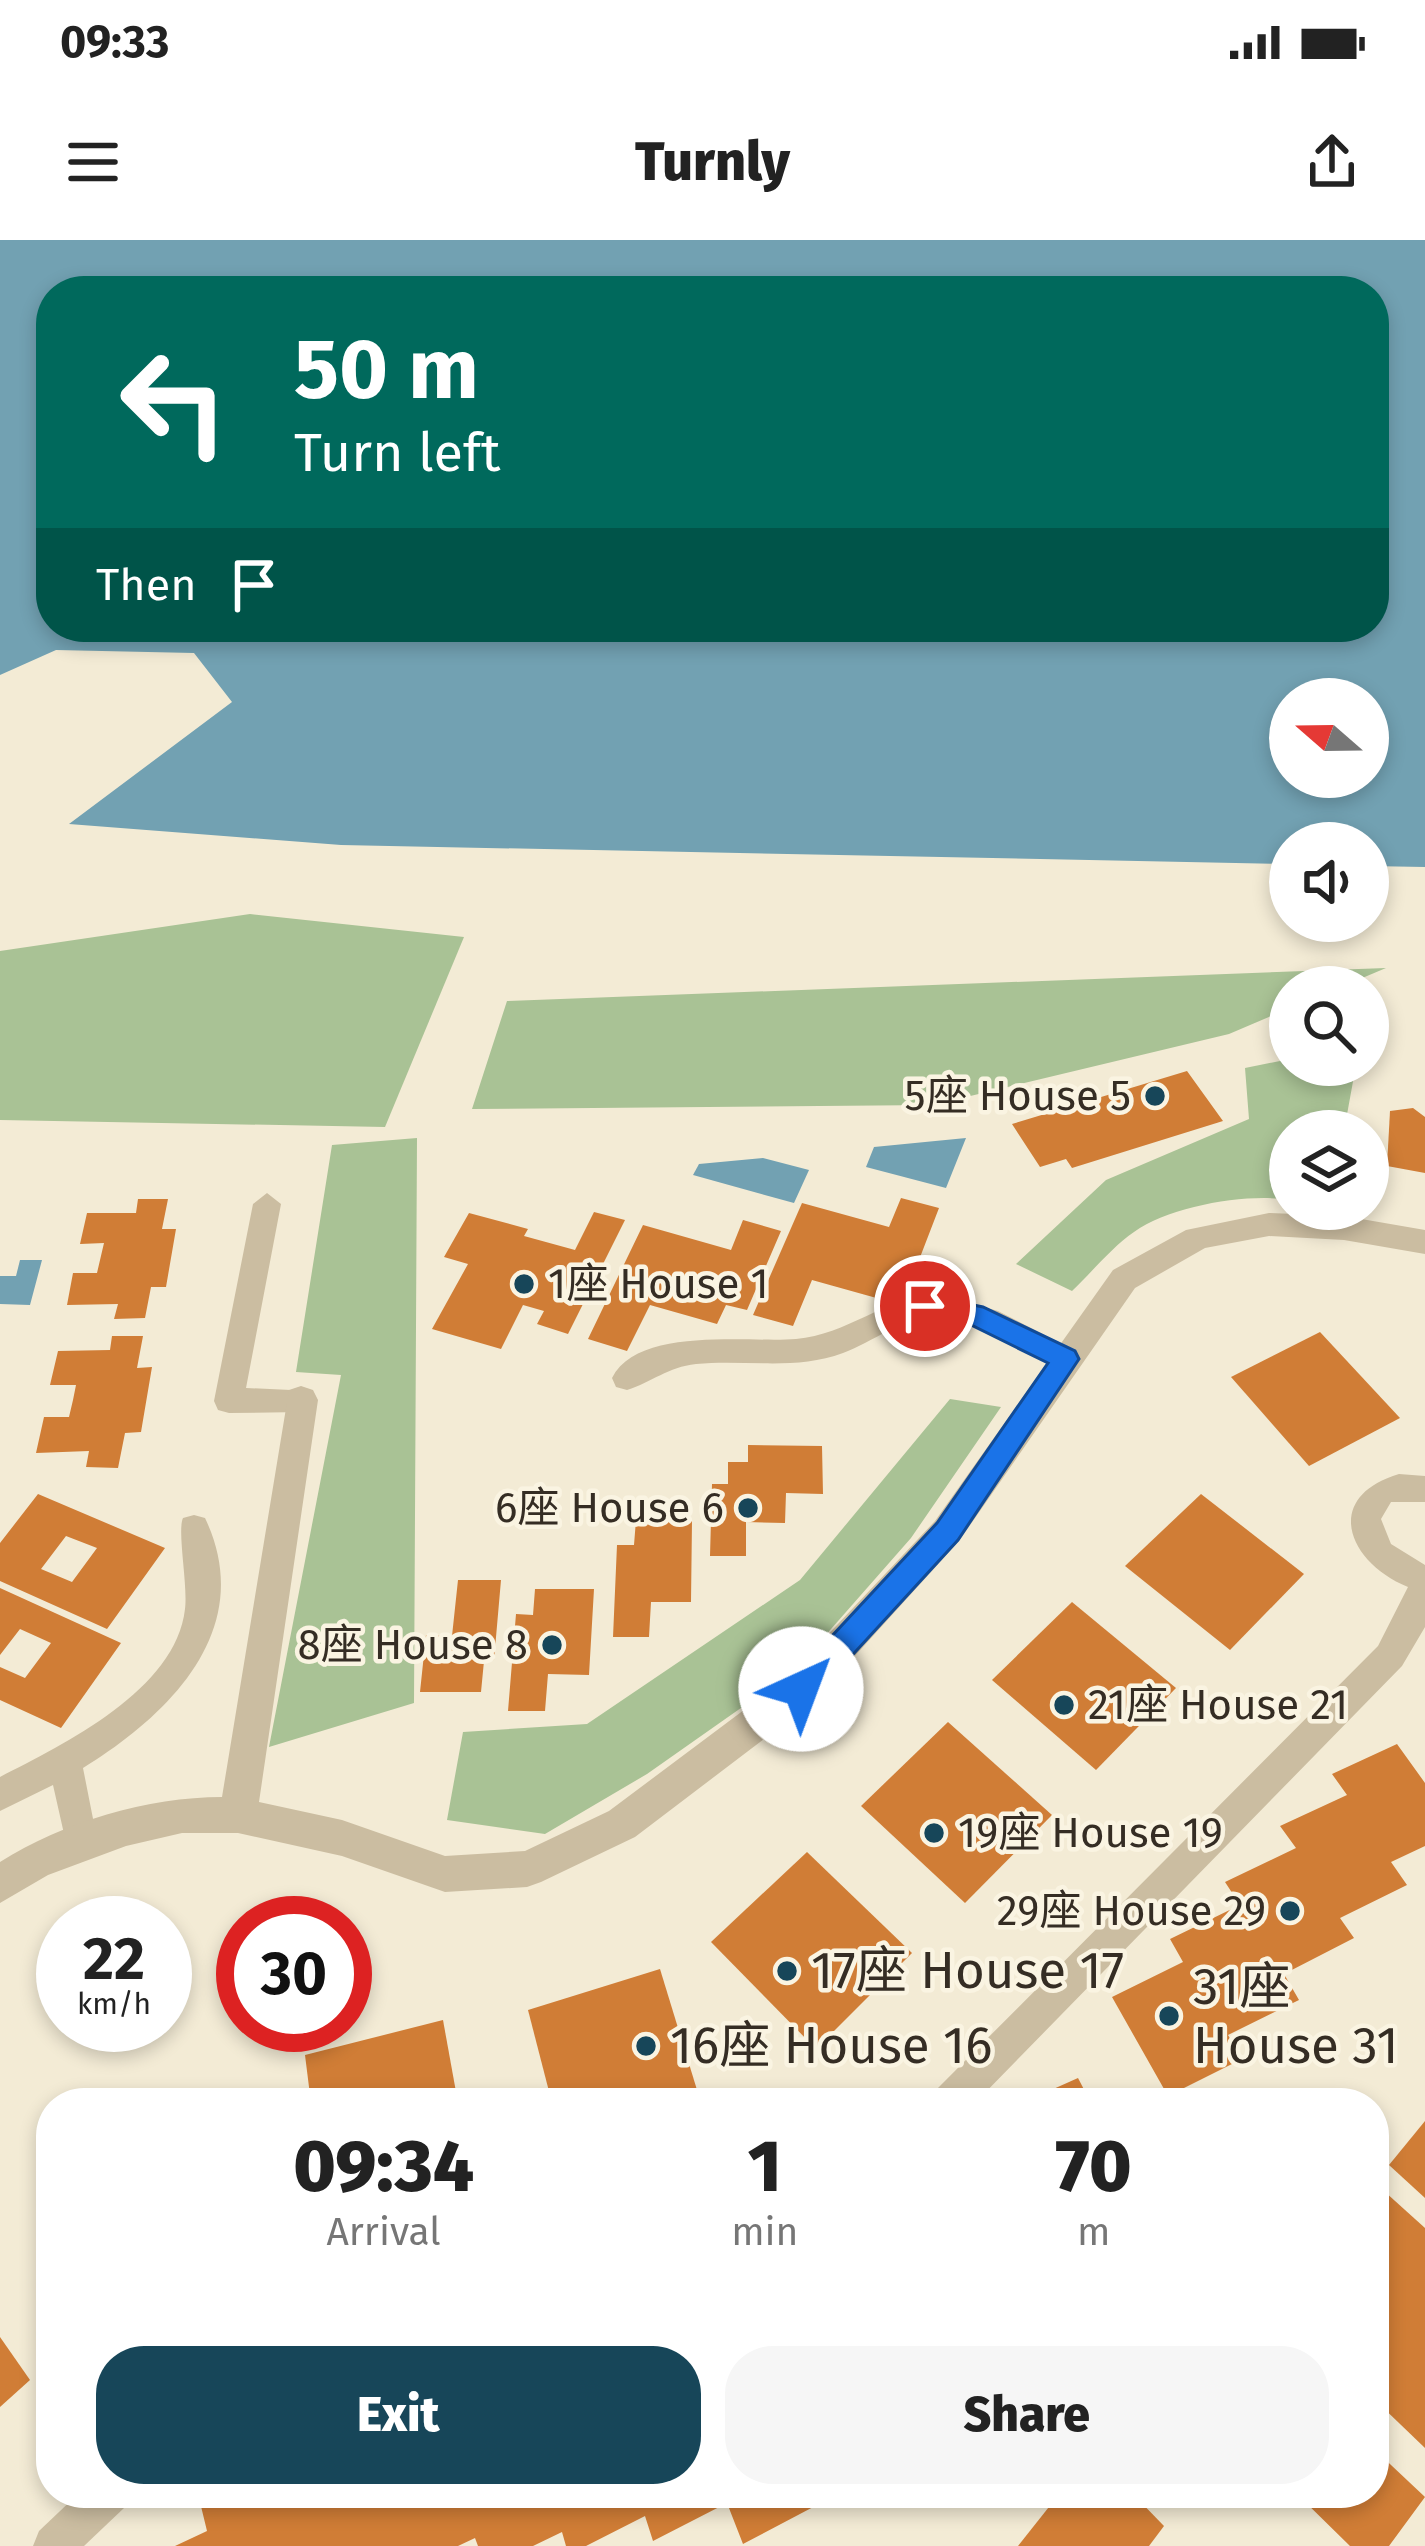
<!DOCTYPE html>
<meta charset="utf-8">
<style>
:root{--surface:#fff;--page:#f6f6f6;--text:#222;--muted:#767676;--accent:#174659}
body{margin:0;font-family:"Fira Sans","Noto Sans TC",sans-serif;background:var(--page);color:var(--text);height:100vh;display:flex;flex-direction:column;font-size:45px;white-space:nowrap}
*{box-sizing:border-box;margin:0}
p{font-size:39px;color:var(--muted)}
.icon{flex:none;width:66px;height:66px;fill:none;stroke:currentColor;stroke-width:2;stroke-linecap:round;stroke-linejoin:round}
.map{position:relative;flex:1;overflow:hidden}
.side{position:absolute;left:36px;top:1848px;width:1353px;height:420px;display:flex;flex-direction:column;background:var(--surface);border-radius:48px;box-shadow:0 6px 18px #0003}
.side>*{flex:none}
.top-card{position:absolute;left:36px;top:36px;width:1353px;height:366px;border-radius:48px;box-shadow:0 6px 18px #0003;background:#00695c;color:#fff;overflow:hidden}
.needle{width:78px;rotate:290deg}
.fabs{position:absolute;left:1269px;top:438px;display:grid;gap:24px}
.fabs a{display:grid;place-items:center;width:120px;height:120px;border-radius:50%;background:var(--surface);box-shadow:0 6px 18px #0003;font-size:60px}
.speed{position:absolute;left:36px;top:1656px;display:flex;gap:24px;font-size:60px;font-weight:700;text-align:center}
.speed>*{display:grid;place-content:center;width:156px;height:156px;border-radius:50%;background:var(--surface);box-shadow:0 6px 18px #0003;line-height:1}
.speed small{font-size:30px;font-weight:400}
.speed .limit{border:18px solid #d22;background:#fff;color:#111}
.pin{position:absolute;display:grid;place-items:center;width:102px;height:102px;color:#fff;margin:-51px;border:6px solid #fff;border-radius:50%;box-shadow:0 3px 12px #0007}
.me{position:absolute;width:132px;margin:-66px;rotate:43deg;stroke-linejoin:round;filter:drop-shadow(0 0 9px #0008)}
.turn{display:flex;align-items:center;gap:42px;height:252px;padding:0 60px;font-size:54px}
.turn .icon{width:156px;height:156px;stroke-width:2.5}
.turn b{display:block;font-size:84px;line-height:102px}
.then{display:flex;align-items:center;height:114px;padding:0 60px;background:#0003;gap:24px;font-size:45px}
.eta{display:flex;justify-content:space-evenly;align-items:center;height:204px;text-align:center}
.eta b{font-size:72px;font-weight:800;line-height:84px}
.action{display:flex;gap:24px;margin-top:auto;padding:24px 60px}
.action a{flex:1;height:138px;border-radius:48px;background:var(--accent);color:#fff;font-size:48px;font-weight:800;line-height:138px;text-align:center}
.action a+a{background:var(--page);color:var(--text)}
.status{display:flex;justify-content:space-between;align-items:center;height:84px;padding:0 60px;background:var(--surface);direction:ltr}
.status svg{height:33px;fill:currentColor}
header{display:flex;justify-content:space-between;align-items:center;height:156px;padding:0 60px;background:var(--surface);font-size:54px;font-weight:800}
.map>svg:first-child{display:block}
</style>
<div class="status"><b>09:33</b><svg viewBox="0 0 49 12"><path d="M0 12V9h3v3zM5 12V6h3v6zM10 12V3h3v9zM15 12V0h3v12zM26 1h20v11H26zM47 4h2v5h-2z"/></svg></div>
<header><svg class="icon" aria-label="menu" viewBox="0 0 24 24"><path d="M4 6h16M4 12h16M4 18h16"/></svg>Turnly<svg class="icon" aria-label="share" viewBox="0 0 24 24"><path d="M12 15V3M7 8l5-5 5 5M5 13v7h14v-7"/></svg></header>
<div class="map">
<svg width="1425" height="2306" viewBox="0 0 1425 2306">
<rect width="100%" height="100%" fill="#f3ebd5"/>
<!-- green -->
<g fill="#a9c295">
<polygon points="250,674 464,697 385,887 0,880 0,711"/>
<polygon points="1386,728 1341,747 1290,747 1290,768 1229,794 933,865 472,869 507,761"/>
<path d="M 1290,819 L 1290,825 L 1356,825 L 1344,891 L 1290,891 L 1290,960 C 1247,953 1171,966 1134,992 C 1112,1007 1092,1032 1072,1051 L 1016,1024 L 1106,940 L 1249,879 L 1245,828 Z"/>
<polygon points="417,898 414,1463 269,1507 341,1135 296,1132 332,905"/>
<polygon points="950,1159 1001,1167 911,1298 795,1430 647,1534 545,1594 447,1580 463,1492 587,1484 800,1340"/>
</g>
<!-- water -->
<g fill="#72a1b2" fill-rule="evenodd">
<path d="M 0,0 L 1425,0 L 1425,627 L 1368,626 L 1368,603 L 1290,603 L 1290,624 L 341,605 L 69,584 L 232,462 L 194,413 L 56,410 L 0,435 ZM 51,51 L 1374,51 L 1374,387 L 51,387 ZM 1290,459 L 1368,459 L 1368,537 L 1290,537 Z"/>
<polygon points="966,898 946,948 866,927 874,907"/>
<polygon points="763,918 809,930 794,963 693,935 699,924"/>
<polygon points="20,1020 42,1020 30,1065 0,1064 0,1036 16,1036"/>
</g>
<!-- building -->
<g fill="#d07d36" fill-rule="evenodd">
<polygon points="1187,831 1223,881 1072,928 1066,919 1040,927 1012,884"/>
<polygon points="1413,868 1425,877 1425,933 1387,926 1390,871"/>
<polygon points="901,958 939,968 909,1046 888,1041 880,1059 812,1040 793,1086 753,1075 802,963 889,987"/>
<polygon points="138,959 168,959 162,989 176,989 166,1047 151,1047 145,1078 114,1079 118,1064 67,1065 73,1033 97,1033 104,1003 80,1004 87,973 136,973"/>
<polygon points="594,972 625,980 568,1094 537,1084 544,1071 523,1065 501,1109 432,1089 468,1024 444,1017 469,973 528,989 524,996 575,1010"/>
<polygon points="743,980 781,991 747,1070 726,1065 717,1084 650,1065 627,1111 588,1099 643,985 731,1010"/>
<polygon points="1320,1092 1400,1178 1309,1226 1231,1137"/>
<polygon points="112,1096 143,1096 137,1128 152,1127 141,1192 125,1193 118,1228 86,1227 89,1211 36,1213 44,1177 69,1177 73,1160 76,1145 50,1145 58,1111 110,1110"/>
<polygon points="748,1205 822,1206 823,1254 786,1253 785,1283 746,1282 746,1316 710,1316 712,1244 728,1244 728,1222 748,1222"/>
<path d="M 38,1254 L 165,1308 L 107,1389 L 0,1341 L 0,1303 ZM 66,1296 L 97,1308 L 72,1342 L 41,1329 Z"/>
<polygon points="1201,1254 1304,1334 1230,1410 1125,1326"/>
<polygon points="636,1280 692,1281 691,1362 651,1362 649,1397 613,1397 617,1305 634,1305"/>
<polygon points="458,1340 501,1340 494,1420 484,1421 481,1452 420,1452 426,1395 452,1396"/>
<polygon points="0,1348 121,1403 61,1488 0,1460 0,1427 25,1438 51,1403 20,1389 0,1415"/>
<polygon points="535,1349 594,1349 589,1435 548,1434 545,1471 508,1471 516,1374 533,1375"/>
<polygon points="1072,1362 1176,1448 1096,1530 992,1440"/>
<polygon points="948,1482 1052,1575 965,1663 861,1566"/>
<polygon points="1397,1504 1425,1543 1425,1606 1391,1622 1407,1645 1340,1678 1354,1698 1284,1734 1299,1760 1228,1795 1242,1819 1168,1856 1112,1757 1183,1722 1170,1699 1240,1665 1225,1642 1296,1608 1280,1586 1347,1555 1332,1534"/>
<polygon points="807,1612 912,1713 816,1809 711,1702"/>
<polygon points="660,1729 701,1863 552,1863 528,1770"/>
<polygon points="443,1780 458,1863 311,1863 305,1815"/>
<polygon points="1078,1838 1091,1863 1022,1863"/>
<polygon points="1425,1881 1425,1958 1389,1925"/>
<polygon points="1374,1942 1425,1988 1425,2208 1374,2159"/>
<polygon points="0,2097 30,2140 0,2167"/>
<polygon points="1374,2209 1425,2257 1389,2306 1350,2306 1296,2253 1374,2253"/>
<polygon points="208,2253 812,2253 817,2265 743,2304 727,2263 653,2301 645,2276 586,2306 566,2306 562,2292 533,2306 478,2306 475,2298 458,2306 175,2306 207,2291 199,2258"/>
<polygon points="1060,2253 1132,2253 1164,2286 1149,2306 1018,2306"/>
</g>
<g fill="none" stroke-linecap="round" stroke-linejoin="round">
<!-- service -->
<g fill="#cbbda1" fill-rule="evenodd">
<polygon points="267,953 281,964 246,1148 312,1151 316,1160 312,1169 301,1172 229,1173 218,1170 214,1161 253,964"/>
<path d="M 937,1054 L 998,1071 L 1076,1111 L 1081,1119 L 1076,1127 L 1066,1131 C 1022,1116 986,1080 938,1078 C 903,1076 875,1101 843,1113 C 795,1131 745,1119 696,1124 C 668,1127 652,1142 627,1150 L 616,1147 L 612,1138 C 638,1086 749,1103 796,1099 C 847,1095 885,1057 937,1054 Z"/>
<path d="M 1399,1234 L 1425,1236 L 1425,1262 L 1391,1262 L 1381,1279 L 1391,1304 L 1425,1325 L 1425,1387 L 1402,1426 L 975,1863 L 930,1863 L 936,1850 L 1378,1406 L 1408,1347 C 1347,1322 1322,1257 1399,1234 Z"/>
<path d="M 194,1275 L 205,1278 C 258,1389 169,1475 83,1528 L 98,1604 L 93,1616 L 81,1620 L 69,1616 L 53,1545 L 0,1571 L 0,1537 C 64,1504 176,1450 185,1369 C 188,1345 177,1291 183,1278 Z"/>
<polygon points="79,2253 130,2253 124,2268 84,2306 33,2306 39,2291"/>
</g>
<!-- minor -->
<path fill="#cbbda1" fill-rule="evenodd" d="M 1269,973 L 1344,976 L 1425,990 L 1425,1014 L 1344,1000 L 1269,996 L 1205,1008 L 1135,1048 L 959,1301 L 814,1461 L 635,1597 L 541,1642 L 527,1647 L 445,1652 L 342,1616 L 238,1593 L 182,1593 L 126,1606 L 48,1635 L 0,1663 L 0,1622 C 63,1582 148,1557 222,1557 L 289,1150 L 301,1146 L 313,1150 L 318,1160 L 259,1562 L 342,1580 L 445,1616 L 525,1611 L 609,1571 L 788,1437 L 935,1281 L 1113,1030 L 1186,990 Z"/>
</g>
<!-- route -->
<polygon fill="#1a73e8" stroke="#114b97" stroke-width="3" points="925,1055 983,1067 1075,1111 1079,1119 958,1300 812,1459 801,1463 791,1459 786,1449 791,1440 937,1283 1048,1123 969,1084 915,1073 911,1066"/>
<!-- markers -->
<g fill="#174659" stroke="#faf4e2" stroke-width="4.5">
<circle cx="1155" cy="856" r="12"/>
<circle cx="524" cy="1044" r="12"/>
<circle cx="748" cy="1268" r="12"/>
<circle cx="552" cy="1405" r="12"/>
<circle cx="1064" cy="1465" r="12"/>
<circle cx="934" cy="1593" r="12"/>
<circle cx="1290" cy="1671" r="12"/>
<circle cx="787" cy="1731" r="12"/>
<circle cx="1169" cy="1776" r="12"/>
<circle cx="646" cy="1806" r="12"/>
</g>
<g text-anchor="middle" dominant-baseline="central" stroke-width="9" stroke-linejoin="round" paint-order="stroke">
<!-- poi labels -->
<g font-size="42" fill="#352d24" stroke="#faf4e2" text-anchor="end">
<text x="1131" y="856">5座 House 5</text>
<text x="548" y="1044" text-anchor="start">1座 House 1</text>
<text x="724" y="1268">6座 House 6</text>
<text x="528" y="1405">8座 House 8</text>
<text x="1088" y="1465" text-anchor="start">21座 House 21</text>
<text x="958" y="1593" text-anchor="start">19座 House 19</text>
<text x="1266" y="1671">29座 House 29</text>
</g>
<!-- near-poi labels -->
<g font-size="51" fill="#352d24" stroke="#faf4e2" text-anchor="start">
<text x="811" y="1731">17座 House 17</text>
<text x="1193" y="1747">31座<tspan x="1193" dy="59">House 31</tspan></text>
<text x="670" y="1806">16座 House 16</text>
</g>
</g>
</svg>
<div class="fabs">
<a><svg class="needle" viewBox="-14 -14 28 28"><path d="M0-13l5 13h-10z" fill="#e53935"/><path d="M0 13l5-13h-10z" fill="#767676"/></svg></a>
<a><svg class="icon" aria-label="sound" viewBox="0 0 24 24"><path d="M4 9h4l5-4v14l-5-4H4zM17 9q2 3 0 6"/></svg></a>
<a><svg class="icon" aria-label="search" viewBox="0 0 24 24"><circle cx="10" cy="10" r="6"/><path d="M15 15l6 6"/></svg></a>
<a><svg class="icon" aria-label="layers" viewBox="0 0 24 24"><path d="M12 4l9 5-9 5-9-5zM3 14l9 5 9-5"/></svg></a>
</div>
<div class="speed"><div>22<small>km/h</small></div><div class="limit">30</div></div>
<div class="pin" style="left:925px;top:1066px;background:#d93025"><svg class="icon" aria-label="arrive" viewBox="0 0 24 24"><path d="M6 21V4h12l-3 4 3 4H6"/></svg></div>
<svg class="me" style="left:801px;top:1449px" viewBox="-20 -20 40 40"><circle r="19" fill="#fff"/><path d="M0-13L10 11 0 6-10 11z" fill="#1a73e8"/></svg>
<div class="top-card">
<div class="turn"><svg class="icon" aria-label="left" viewBox="0 0 24 24"><path d="M17 20v-9H6M10 6l-5 5 5 5"/></svg><div><b>50 m</b>Turn left</div></div>
<div class="then">Then<svg class="icon" aria-label="arrive" viewBox="0 0 24 24"><path d="M6 21V4h12l-3 4 3 4H6"/></svg></div>
</div>
<section class="side">
<div class="eta">
<div><b>09:34</b><p>Arrival</p></div>
<div><b>1</b><p>min</p></div>
<div><b>70</b><p>m</p></div>
</div>
<div class="action"><a>Exit</a><a>Share</a></div>
</section>
</div>
